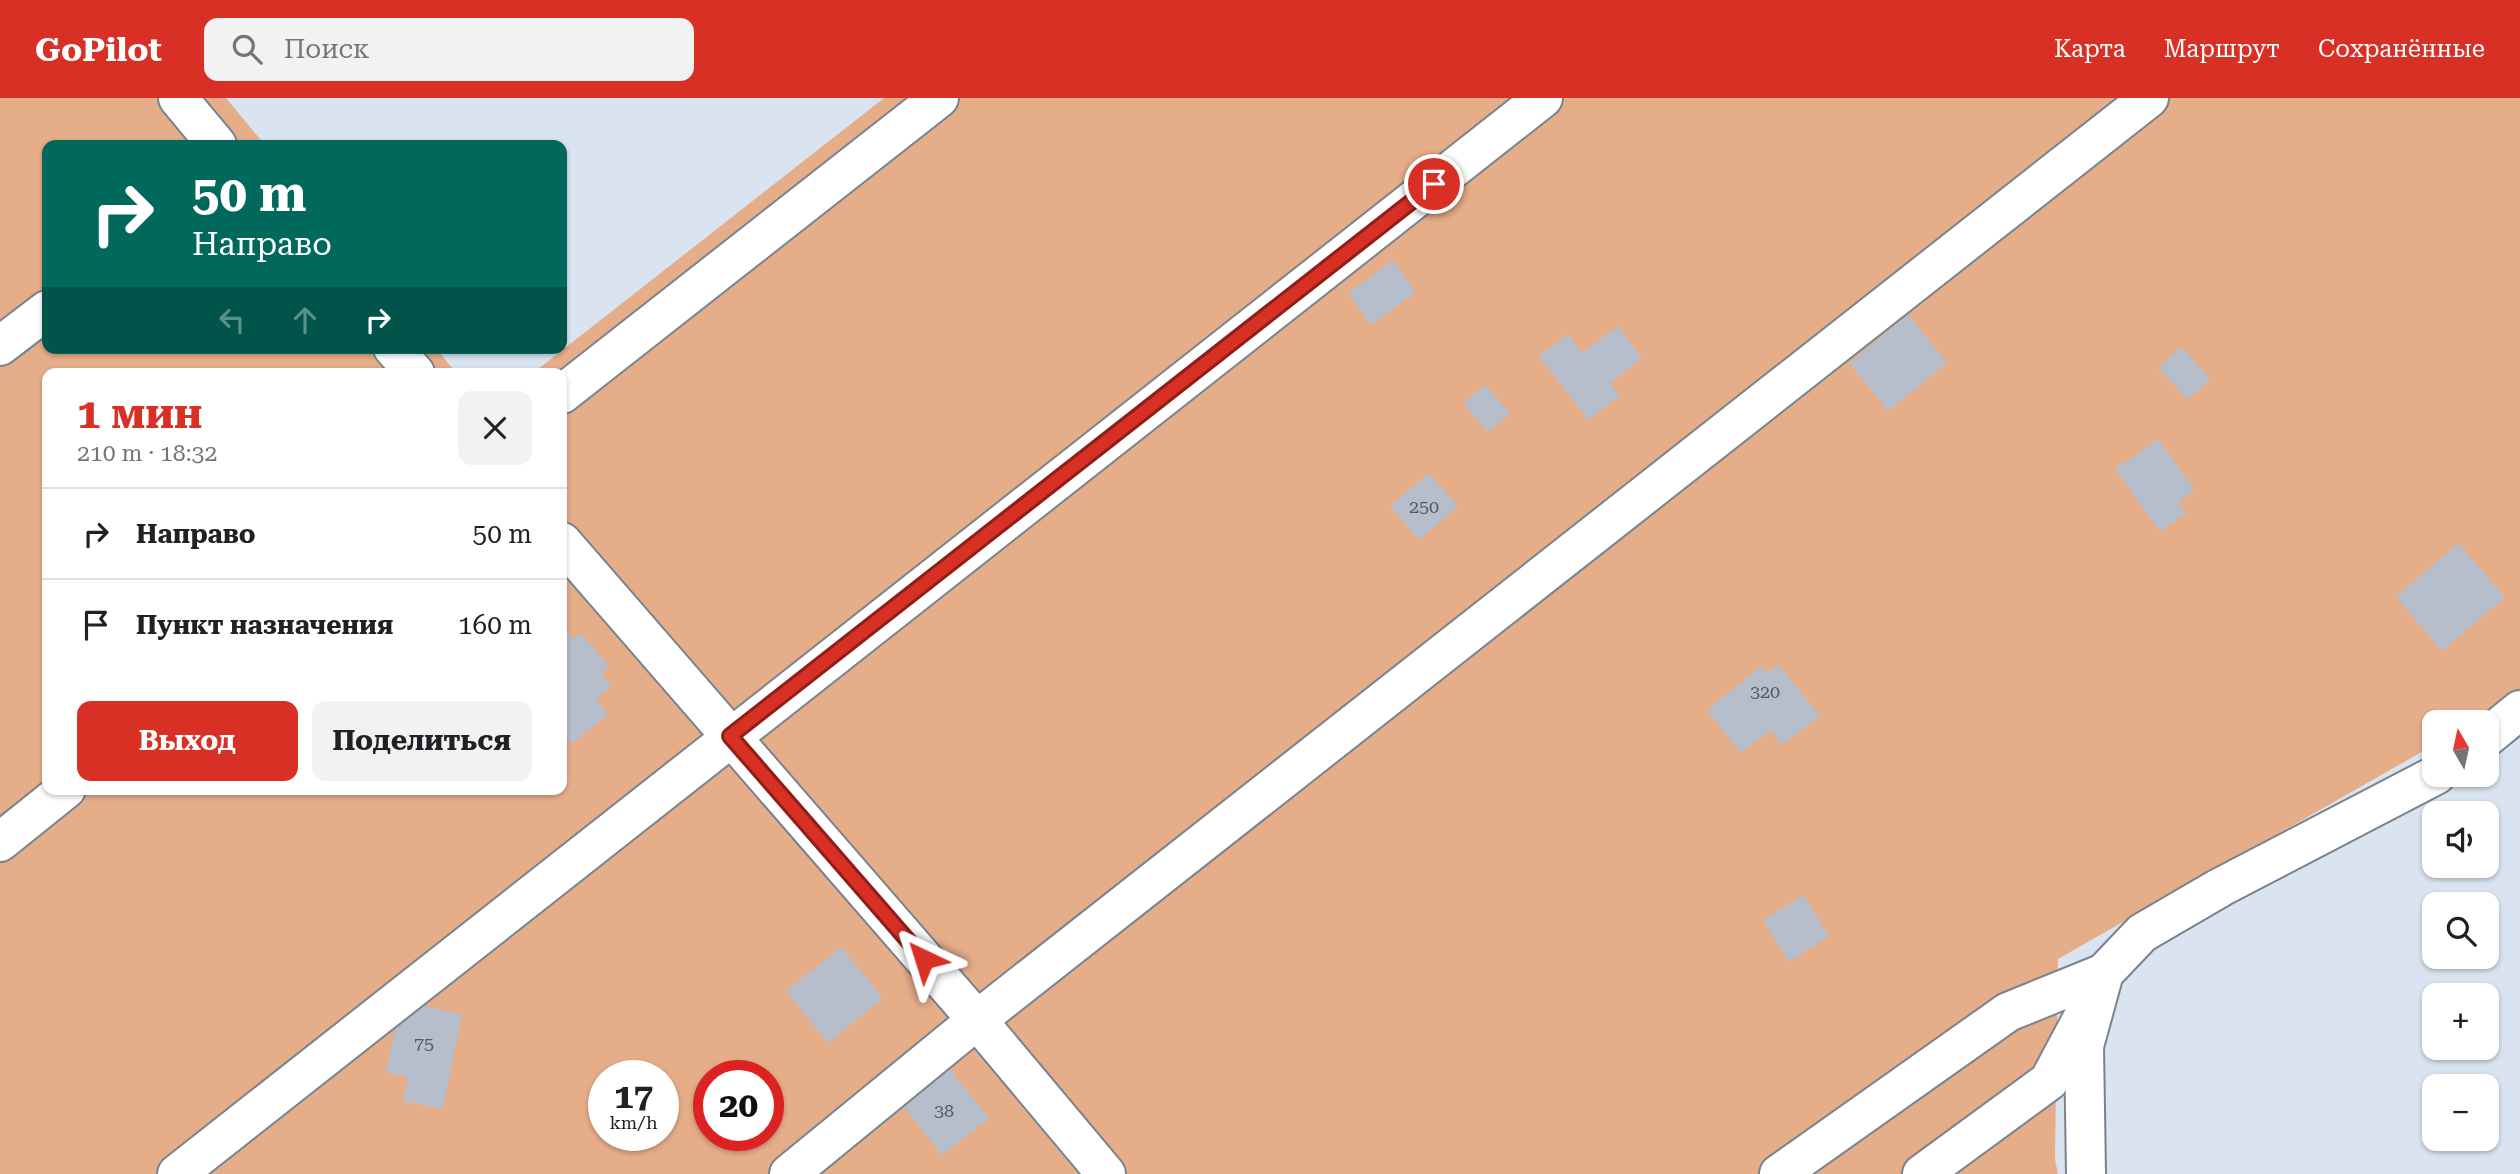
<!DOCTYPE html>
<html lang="ru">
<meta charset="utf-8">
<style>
:root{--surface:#fff;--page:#f2f2f2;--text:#202124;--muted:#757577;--line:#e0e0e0;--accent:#d93025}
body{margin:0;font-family:"Roboto Serif",serif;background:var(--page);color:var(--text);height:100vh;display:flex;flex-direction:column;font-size:26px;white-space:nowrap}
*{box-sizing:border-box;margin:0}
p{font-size:23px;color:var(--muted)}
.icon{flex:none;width:38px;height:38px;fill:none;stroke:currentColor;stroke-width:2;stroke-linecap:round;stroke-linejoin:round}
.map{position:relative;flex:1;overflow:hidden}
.sheet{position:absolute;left:42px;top:270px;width:525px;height:427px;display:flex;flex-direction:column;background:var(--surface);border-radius:14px;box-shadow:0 2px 5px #0004}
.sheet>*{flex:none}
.guide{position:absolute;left:42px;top:42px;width:525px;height:214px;border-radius:14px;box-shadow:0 2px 5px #0004;background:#00695c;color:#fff;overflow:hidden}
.needle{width:46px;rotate:351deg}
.tools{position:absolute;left:2422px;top:612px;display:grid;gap:14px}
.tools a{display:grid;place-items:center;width:77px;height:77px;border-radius:14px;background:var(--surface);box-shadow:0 2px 5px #0004;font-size:35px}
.speed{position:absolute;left:588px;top:962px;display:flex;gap:14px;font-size:35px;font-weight:700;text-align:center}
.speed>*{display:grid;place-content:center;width:91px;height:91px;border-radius:50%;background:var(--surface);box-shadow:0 2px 5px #0004;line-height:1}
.speed small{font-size:18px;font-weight:400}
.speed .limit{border:10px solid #d22;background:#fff;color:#111}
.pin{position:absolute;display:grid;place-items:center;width:60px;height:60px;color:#fff;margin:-30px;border:4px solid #fff;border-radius:50%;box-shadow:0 2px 7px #0007}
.me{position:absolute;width:77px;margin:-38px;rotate:319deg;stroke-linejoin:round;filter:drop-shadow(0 0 5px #0008)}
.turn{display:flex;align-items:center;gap:24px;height:147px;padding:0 35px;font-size:32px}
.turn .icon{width:91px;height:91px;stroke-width:2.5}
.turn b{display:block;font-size:49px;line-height:60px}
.lanes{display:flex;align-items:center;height:66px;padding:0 35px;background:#0003;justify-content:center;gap:35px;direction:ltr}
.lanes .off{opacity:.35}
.round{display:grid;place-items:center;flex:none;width:74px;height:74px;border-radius:14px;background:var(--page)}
.summary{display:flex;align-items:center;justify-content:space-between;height:119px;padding:0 35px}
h1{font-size:42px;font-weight:700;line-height:52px;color:var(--accent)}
.button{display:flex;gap:14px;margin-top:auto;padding:14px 35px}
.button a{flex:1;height:80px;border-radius:14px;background:var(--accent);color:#fff;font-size:28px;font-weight:700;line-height:80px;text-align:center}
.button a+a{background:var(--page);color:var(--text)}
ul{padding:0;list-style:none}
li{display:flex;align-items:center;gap:21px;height:91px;padding:0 35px;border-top:2px solid var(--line)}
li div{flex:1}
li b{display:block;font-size:26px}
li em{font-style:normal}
header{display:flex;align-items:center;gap:42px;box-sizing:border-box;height:98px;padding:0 35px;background:var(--accent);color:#fff}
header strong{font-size:33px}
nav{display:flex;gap:38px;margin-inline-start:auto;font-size:24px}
.search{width:490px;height:63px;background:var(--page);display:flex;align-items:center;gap:18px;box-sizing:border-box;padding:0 24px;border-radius:14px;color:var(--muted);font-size:26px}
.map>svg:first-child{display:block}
</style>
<header>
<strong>GoPilot</strong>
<div class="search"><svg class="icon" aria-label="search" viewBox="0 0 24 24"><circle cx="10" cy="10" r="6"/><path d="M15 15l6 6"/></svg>Поиск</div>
<nav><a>Карта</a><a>Маршрут</a><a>Сохранённые</a></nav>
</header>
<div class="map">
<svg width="2520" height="1076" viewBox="0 0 2520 1076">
<rect width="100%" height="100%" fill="#dae4f0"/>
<!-- green -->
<path fill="#e6ad89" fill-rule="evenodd" d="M 0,0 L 226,0 L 265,47 L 47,47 L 47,250 L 436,250 L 456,275 L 47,275 L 47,691 L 562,691 L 562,275 L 533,275 L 884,0 L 2520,0 L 2520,598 L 2474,625 L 2434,625 L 2434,647 L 2058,861 L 2055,1061 L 2058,1076 L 0,1076 ZM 604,978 L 663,978 L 663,1038 L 604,1038 ZM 709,978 L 768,978 L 768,1038 L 709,1038 Z"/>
<!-- building -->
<g fill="#b5beca">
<polygon points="1393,162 1416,194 1371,227 1348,195"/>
<polygon points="1908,217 1947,265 1888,313 1849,265"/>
<polygon points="1618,228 1642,260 1610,285 1620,298 1588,322 1539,258 1568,236 1582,255"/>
<polygon points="2181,249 2211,281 2188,302 2158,270"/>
<polygon points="1486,287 1510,316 1488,334 1463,305"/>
<polygon points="2158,341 2195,392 2178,404 2186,415 2160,434 2115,371"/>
<polygon points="1429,375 1458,408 1419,442 1390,408"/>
<polygon points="2458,445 2505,499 2442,553 2396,499"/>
<polygon points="562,526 574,541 581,535 609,568 601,575 611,588 596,601 608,616 572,646 562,634"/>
<polygon points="1778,566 1820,618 1782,647 1770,632 1741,655 1707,612 1761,568 1767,575"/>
<polygon points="1803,797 1829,838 1789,864 1763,822"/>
<polygon points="841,849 883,900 828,945 786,893"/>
<polygon points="401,904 462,916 443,1011 403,1003 408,979 386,974"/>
<polygon points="946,967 989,1020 942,1057 900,1004"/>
</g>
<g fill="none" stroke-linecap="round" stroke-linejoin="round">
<!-- minor casing -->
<g stroke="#79838d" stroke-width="42">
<g id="minor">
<polyline points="178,0 217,47"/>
<polyline points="0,248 47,212"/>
<polyline points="393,250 415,275"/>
<polyline points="562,296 939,0"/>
<polyline points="562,444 977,922 1106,1076"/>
<polyline points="2487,639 2520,612"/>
<polyline points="0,744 66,691"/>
<polyline points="177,1076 1543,0"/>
<polyline points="789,1076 977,922 2149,0"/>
<polyline points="1779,1076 2008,914 2104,875"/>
<polyline points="1922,1076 2049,983 2082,921"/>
<polyline points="2086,1076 2084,948 2104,875 2142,835 2221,789 2436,677"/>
</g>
</g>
<!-- minor -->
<use href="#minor" stroke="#fff" stroke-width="38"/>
</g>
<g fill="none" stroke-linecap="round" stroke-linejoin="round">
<!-- route casing -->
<g stroke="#8d1f18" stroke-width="18">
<polyline id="route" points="924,861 730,638 1434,86"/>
</g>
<!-- route -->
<use href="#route" stroke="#d93025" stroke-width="12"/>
</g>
<g text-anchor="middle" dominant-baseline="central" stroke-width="7" stroke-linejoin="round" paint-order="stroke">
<!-- number labels -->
<g font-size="18" fill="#555a60">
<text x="1424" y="408">250</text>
<text x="1765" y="593">320</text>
<text x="424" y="945">75</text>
<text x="944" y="1012">38</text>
</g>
</g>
</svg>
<div class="tools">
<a><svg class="needle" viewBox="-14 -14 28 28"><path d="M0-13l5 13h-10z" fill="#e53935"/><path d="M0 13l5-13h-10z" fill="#757577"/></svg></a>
<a><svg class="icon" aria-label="sound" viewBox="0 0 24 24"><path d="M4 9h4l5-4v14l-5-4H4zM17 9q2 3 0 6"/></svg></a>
<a><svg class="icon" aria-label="search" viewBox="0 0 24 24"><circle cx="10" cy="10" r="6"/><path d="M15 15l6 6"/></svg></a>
<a>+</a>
<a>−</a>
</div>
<div class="speed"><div>17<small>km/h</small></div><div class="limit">20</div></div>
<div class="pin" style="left:1434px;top:86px;background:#d93025"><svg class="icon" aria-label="arrive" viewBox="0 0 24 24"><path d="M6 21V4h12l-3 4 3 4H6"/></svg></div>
<svg class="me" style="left:924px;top:861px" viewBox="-20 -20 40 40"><path d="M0-17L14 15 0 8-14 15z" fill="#d93025" stroke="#fff" stroke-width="4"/></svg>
<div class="guide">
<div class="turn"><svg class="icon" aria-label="right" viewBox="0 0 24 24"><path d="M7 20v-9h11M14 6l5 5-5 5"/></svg><div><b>50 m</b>Направо</div></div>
<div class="lanes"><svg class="icon off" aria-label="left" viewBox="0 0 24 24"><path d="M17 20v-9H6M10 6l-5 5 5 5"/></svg><svg class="icon off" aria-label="ahead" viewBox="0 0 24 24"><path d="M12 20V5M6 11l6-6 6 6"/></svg><svg class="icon" aria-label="right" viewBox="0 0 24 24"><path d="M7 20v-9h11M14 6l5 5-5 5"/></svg></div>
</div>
<section class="sheet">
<div class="summary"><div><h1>1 мин</h1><p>210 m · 18:32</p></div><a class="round"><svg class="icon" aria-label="close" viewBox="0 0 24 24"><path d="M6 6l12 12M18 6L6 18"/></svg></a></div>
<ul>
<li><svg class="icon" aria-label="right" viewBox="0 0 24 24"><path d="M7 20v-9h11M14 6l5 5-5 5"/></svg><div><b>Направо</b></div><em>50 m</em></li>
<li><svg class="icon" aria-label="arrive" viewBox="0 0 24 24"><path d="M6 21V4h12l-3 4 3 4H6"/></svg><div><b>Пункт назначения</b></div><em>160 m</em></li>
</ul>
<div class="button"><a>Выход</a><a>Поделиться</a></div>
</section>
</div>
